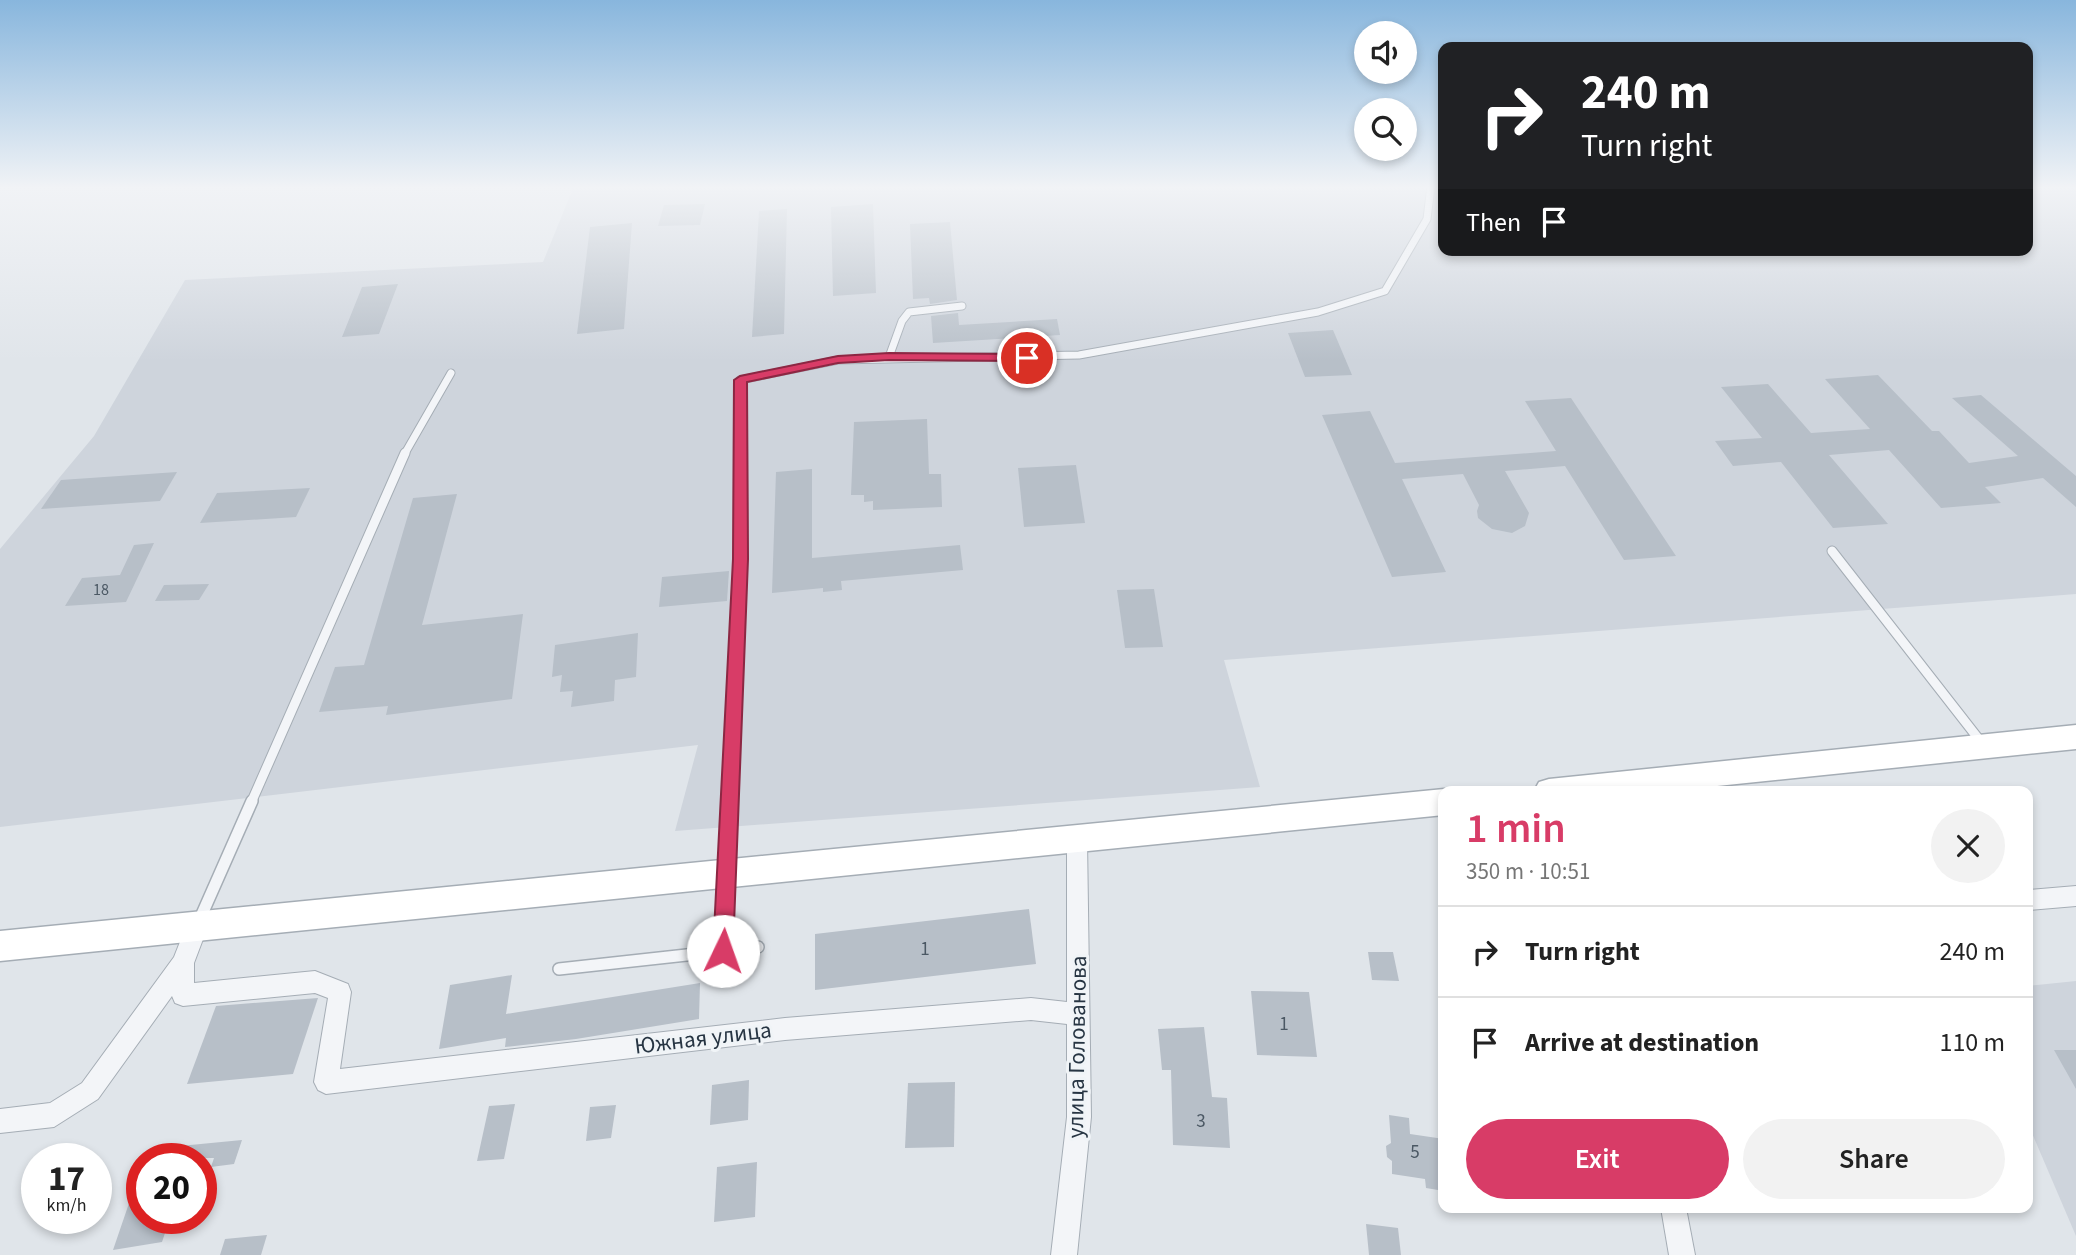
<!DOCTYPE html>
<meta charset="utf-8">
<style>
:root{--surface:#fff;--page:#f2f2f2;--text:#222;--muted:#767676;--line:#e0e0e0;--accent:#d83c67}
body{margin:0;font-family:"Source Sans 3",sans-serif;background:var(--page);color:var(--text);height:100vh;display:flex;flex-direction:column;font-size:26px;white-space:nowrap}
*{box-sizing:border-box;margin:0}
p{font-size:23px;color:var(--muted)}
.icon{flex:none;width:38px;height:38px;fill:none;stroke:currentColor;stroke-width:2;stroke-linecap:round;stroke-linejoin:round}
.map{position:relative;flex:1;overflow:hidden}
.drawer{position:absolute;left:1438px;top:786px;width:595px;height:427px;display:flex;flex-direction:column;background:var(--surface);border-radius:14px;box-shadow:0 4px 10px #0003}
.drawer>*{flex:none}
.hud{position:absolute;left:1438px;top:42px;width:595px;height:214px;border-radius:14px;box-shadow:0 4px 10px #0003;background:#202124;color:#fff;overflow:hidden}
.buttons{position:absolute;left:1354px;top:21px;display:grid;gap:14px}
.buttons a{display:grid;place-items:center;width:63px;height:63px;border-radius:50%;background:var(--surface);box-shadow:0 4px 10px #0003;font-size:35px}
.speed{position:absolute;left:21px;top:1143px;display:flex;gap:14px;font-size:35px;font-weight:700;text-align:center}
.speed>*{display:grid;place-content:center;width:91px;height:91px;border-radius:50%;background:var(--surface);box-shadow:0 4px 10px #0003;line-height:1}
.speed small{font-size:18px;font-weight:400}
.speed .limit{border:10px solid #d22;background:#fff;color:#111}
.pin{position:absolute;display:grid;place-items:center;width:60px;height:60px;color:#fff;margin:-30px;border:4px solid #fff;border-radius:50%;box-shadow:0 2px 7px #0007}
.me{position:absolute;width:77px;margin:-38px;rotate:3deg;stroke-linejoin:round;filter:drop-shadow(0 0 5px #0008)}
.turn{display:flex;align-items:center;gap:24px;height:147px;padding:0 28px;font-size:32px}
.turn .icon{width:91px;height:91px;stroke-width:2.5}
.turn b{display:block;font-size:49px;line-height:60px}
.then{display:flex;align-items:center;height:66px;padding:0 28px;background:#0003;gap:14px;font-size:26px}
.round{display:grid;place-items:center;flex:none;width:74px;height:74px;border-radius:37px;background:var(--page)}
.summary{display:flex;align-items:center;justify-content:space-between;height:119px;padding:0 28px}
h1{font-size:42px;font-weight:600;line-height:52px;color:var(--accent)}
.button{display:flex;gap:14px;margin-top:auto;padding:14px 28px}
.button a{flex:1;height:80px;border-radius:42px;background:var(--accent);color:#fff;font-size:28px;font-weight:600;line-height:80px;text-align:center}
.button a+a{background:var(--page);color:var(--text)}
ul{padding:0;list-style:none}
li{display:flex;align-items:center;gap:21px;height:91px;padding:0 28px;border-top:2px solid var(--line)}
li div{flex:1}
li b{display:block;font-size:26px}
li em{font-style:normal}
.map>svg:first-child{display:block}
</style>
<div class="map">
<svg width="2076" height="1255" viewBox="0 0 2076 1255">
<rect width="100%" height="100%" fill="#e0e5ea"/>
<!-- built -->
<g fill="#ced4dc">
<polygon points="574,186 1444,186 1444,250 2028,250 2028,186 2076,186 2076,594 1224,660 1260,787 675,831 698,745 0,827 0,549 94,436 185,280 543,262"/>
<polygon points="2076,981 2076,1236 2028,1124 2028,986"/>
</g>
<!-- building -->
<g fill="#b7bfc8">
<polygon points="705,204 700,225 658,226 664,205"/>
<polygon points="873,204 876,293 833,296 831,207"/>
<polygon points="787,209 784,334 752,337 759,211"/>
<polygon points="950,222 957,300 930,304 929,298 913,299 910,224"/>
<polygon points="632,223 624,329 577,334 590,227"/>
<polygon points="398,284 379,334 342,337 362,287"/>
<polygon points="958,313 959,325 1057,319 1060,335 933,343 931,316"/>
<polygon points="1333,330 1352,375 1305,377 1288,333"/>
<polygon points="1878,375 1932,431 1939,431 1969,463 2018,456 1952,398 1981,395 2076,476 2076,507 2043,478 1985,487 2001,503 1941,508 1889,450 1829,455 1888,524 1833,528 1781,462 1733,466 1715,441 1762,438 1721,387 1768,384 1811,433 1870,429 1825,379"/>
<polygon points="1571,398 1676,556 1624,560 1565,466 1505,471 1529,513 1525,526 1512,533 1492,529 1478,518 1477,511 1479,505 1463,474 1402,479 1446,572 1392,577 1322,415 1370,411 1395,463 1556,451 1525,401"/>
<polygon points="927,419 929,474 941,474 942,507 873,510 873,501 864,502 864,495 851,495 854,422"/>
<polygon points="1076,465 1085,523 1024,527 1018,468"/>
<polygon points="812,469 812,558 960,545 963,570 841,581 842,590 823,592 823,588 772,593 776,472"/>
<polygon points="177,472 160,501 41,509 61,480"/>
<polygon points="310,488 296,517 200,523 217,493"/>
<polygon points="457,494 422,625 523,614 512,699 386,715 388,706 319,712 335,667 364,665 413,498"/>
<polygon points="154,543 126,602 65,606 82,578 120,575 134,545"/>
<polygon points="729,571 727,601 659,607 662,577"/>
<polygon points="209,584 199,600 155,601 164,585"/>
<polygon points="1154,589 1163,647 1125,648 1117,590"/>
<polygon points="638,633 636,677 615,680 614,701 571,707 573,691 560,692 562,675 552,677 555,645"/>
<polygon points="1029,909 1036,964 815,990 815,934"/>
<polygon points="1368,952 1393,952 1399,981 1372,980"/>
<polygon points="512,975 506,1014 700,983 699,1019 576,1039 505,1047 506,1038 439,1049 450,985"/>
<polygon points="1251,991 1309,992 1317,1057 1257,1055"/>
<polygon points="318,998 293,1074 187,1084 216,1006"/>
<polygon points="1204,1027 1212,1097 1227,1098 1230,1148 1173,1145 1171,1070 1162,1070 1158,1029"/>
<polygon points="2054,1050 2076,1050 2076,1089"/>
<polygon points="749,1080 748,1120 710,1125 712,1085"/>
<polygon points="955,1082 954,1147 905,1148 908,1083"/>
<polygon points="515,1104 504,1159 477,1161 489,1106"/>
<polygon points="616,1105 611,1138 586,1141 590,1107"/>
<polygon points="1389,1115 1409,1118 1410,1134 1444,1139 1444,1191 1426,1188 1425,1179 1392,1174 1392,1161 1387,1157 1386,1146 1391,1143"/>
<polygon points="242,1140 234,1164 211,1167 214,1158 181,1158 180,1146"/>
<polygon points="757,1162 755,1217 714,1222 717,1167"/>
<polygon points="139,1174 142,1175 142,1218 170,1218 162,1242 113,1250"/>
<polygon points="1366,1224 1398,1228 1401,1255 1369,1255"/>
<polygon points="267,1235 261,1255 220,1255 225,1239"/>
</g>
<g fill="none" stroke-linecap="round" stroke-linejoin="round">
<!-- lane-far2 casing -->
<g stroke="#a5adb5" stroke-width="9">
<g id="lane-far2">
<polyline points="889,357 902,321 909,312 962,306"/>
<polyline points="404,455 451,373"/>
<polyline points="740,455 740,380 838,360 1079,355 1318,312 1385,291 1427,219 1431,186"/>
</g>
</g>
<!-- lane-far1 casing -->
<g stroke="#a5adb5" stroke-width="11">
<g id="lane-far1">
<polyline points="1832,551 1981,742"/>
<polyline points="251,803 405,453"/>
<polyline points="729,803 740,559 740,453"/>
</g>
</g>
<!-- lane casing -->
<g stroke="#a5adb5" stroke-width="14">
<g id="lane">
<polyline points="199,921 252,801"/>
<polyline points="723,951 758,947"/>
<polyline points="559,969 723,951 729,801"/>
</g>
</g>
<!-- street casing -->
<g stroke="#a5adb5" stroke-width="2">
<g id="street">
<polygon points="1077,830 1084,833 1087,839 1091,1117 1077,1255 1051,1255 1067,1117 1067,1024 1031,1020 785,1040 326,1094 318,1090 314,1082 328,998 315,993 183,1006 175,1003 172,996 98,1099 54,1127 0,1133 0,1109 50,1103 82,1083 174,957 189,919 197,916 205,919 208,926 194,963 194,983 315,971 348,984 351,992 340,1069 785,1018 1031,998 1067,1002 1067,839 1070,833"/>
<polygon points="2076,886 2076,906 2028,910 2028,890"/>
<polygon points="1661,1208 1686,1208 1695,1255 1669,1255"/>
</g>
</g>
<!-- secondary casing -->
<g stroke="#a5adb5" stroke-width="3">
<g id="secondary">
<polygon points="2076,725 2076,749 1669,791 1534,791 1539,782 1549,779"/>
<polygon points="1444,789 1449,791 1444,791 1444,815 0,961 0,931"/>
</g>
</g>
<!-- lane-far2 -->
<use href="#lane-far2" stroke="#f3f5f8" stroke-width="7"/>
<!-- lane-far1 -->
<use href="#lane-far1" stroke="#f3f5f8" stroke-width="9"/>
<!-- lane -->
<use href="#lane" stroke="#f3f5f8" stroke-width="11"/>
<!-- street -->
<use href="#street" fill="#f3f5f8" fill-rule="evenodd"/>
<!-- secondary -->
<use href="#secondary" fill="#fff" fill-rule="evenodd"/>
</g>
<!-- sky -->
<linearGradient id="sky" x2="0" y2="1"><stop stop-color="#88b6dd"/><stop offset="0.52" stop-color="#f1f3f6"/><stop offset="1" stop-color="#f1f3f6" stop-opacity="0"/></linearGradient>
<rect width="2076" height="361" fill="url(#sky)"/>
<!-- route -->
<polygon fill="#d83c67" stroke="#8c2743" stroke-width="2" points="889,353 1027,354 1034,358 1027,361 889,360 838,363 747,382 748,559 733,951 730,958 723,960 716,958 713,951 733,559 734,380 740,376 838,356"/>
<g text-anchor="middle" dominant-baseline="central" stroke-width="6" stroke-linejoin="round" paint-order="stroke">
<!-- number labels -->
<g font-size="16" fill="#4b5864">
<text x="101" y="590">18</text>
</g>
<!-- near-number labels -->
<g font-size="19" fill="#4b5864">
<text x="925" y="949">1</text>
<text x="1284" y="1024">1</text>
<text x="1201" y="1121">3</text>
<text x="1415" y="1152">5</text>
</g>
<!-- near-street labels -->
<g font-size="23" fill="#273543" stroke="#f0f4f7">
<text transform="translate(703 1038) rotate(-7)">Южная улица</text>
<text transform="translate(1077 1047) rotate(-89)">улица Голованова</text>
</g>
</g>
</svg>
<div class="buttons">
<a><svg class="icon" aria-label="sound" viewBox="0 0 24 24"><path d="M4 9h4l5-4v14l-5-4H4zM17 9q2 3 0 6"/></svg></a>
<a><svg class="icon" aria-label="search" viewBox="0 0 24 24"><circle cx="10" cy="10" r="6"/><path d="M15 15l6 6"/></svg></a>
</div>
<div class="speed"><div>17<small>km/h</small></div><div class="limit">20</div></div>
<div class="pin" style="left:1027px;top:358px;background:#d93025"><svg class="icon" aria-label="arrive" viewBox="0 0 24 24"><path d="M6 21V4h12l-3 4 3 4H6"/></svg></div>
<svg class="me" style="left:723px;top:951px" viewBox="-20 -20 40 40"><circle r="19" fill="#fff"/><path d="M0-13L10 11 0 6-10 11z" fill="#d83c67"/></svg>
<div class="hud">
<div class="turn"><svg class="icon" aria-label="right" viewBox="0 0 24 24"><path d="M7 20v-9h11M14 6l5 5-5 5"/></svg><div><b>240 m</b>Turn right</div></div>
<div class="then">Then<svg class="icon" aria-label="arrive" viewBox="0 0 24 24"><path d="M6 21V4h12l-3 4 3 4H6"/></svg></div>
</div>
<section class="drawer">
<div class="summary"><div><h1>1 min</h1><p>350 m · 10:51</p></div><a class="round"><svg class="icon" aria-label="close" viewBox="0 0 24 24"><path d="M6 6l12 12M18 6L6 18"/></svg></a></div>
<ul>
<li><svg class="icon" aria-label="right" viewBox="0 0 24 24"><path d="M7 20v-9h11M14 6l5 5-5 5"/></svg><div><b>Turn right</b></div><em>240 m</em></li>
<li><svg class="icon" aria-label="arrive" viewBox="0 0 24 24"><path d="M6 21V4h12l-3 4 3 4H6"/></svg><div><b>Arrive at destination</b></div><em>110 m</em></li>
</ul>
<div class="button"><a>Exit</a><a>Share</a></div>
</section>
</div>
